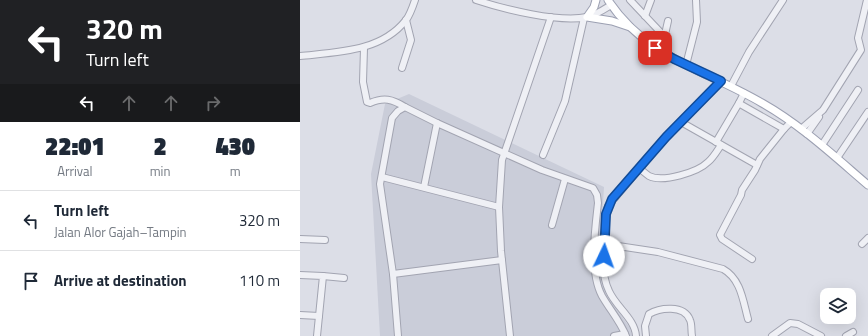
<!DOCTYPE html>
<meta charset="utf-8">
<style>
:root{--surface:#fff;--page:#f6f6f7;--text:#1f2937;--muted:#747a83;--line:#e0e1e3}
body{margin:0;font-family:"Titillium Web",sans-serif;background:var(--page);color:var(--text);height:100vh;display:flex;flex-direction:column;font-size:15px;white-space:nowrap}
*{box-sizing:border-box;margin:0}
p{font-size:13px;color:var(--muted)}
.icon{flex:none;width:22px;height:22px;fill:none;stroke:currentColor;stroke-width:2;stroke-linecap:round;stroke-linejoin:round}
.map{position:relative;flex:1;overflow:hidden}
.sheet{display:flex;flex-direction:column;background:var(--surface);width:300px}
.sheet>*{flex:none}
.guide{background:#202124;color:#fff;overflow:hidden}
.controls{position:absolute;left:520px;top:288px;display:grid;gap:8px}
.controls a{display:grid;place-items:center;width:36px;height:36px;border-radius:8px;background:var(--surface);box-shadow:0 4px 16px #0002;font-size:20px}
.pin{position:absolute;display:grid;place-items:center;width:34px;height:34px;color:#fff;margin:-17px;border-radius:8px;box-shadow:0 2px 6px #0006}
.me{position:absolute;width:44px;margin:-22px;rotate:3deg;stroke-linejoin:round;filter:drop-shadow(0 0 3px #0008)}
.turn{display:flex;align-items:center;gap:14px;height:84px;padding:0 20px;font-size:18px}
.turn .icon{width:52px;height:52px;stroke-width:2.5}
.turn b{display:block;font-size:28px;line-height:34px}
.lanes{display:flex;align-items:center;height:38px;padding:0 20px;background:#0003;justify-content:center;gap:20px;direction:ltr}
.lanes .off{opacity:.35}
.eta{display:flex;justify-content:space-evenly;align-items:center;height:68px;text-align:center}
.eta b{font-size:24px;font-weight:800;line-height:28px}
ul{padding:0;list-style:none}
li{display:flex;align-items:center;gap:12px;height:60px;padding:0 20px;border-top:1px solid var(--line)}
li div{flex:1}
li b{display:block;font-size:15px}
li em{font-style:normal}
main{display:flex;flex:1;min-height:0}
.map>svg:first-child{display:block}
</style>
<main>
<section class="sheet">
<div class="guide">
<div class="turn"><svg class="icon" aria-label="left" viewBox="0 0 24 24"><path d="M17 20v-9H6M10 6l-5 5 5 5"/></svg><div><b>320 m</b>Turn left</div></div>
<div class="lanes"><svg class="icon" aria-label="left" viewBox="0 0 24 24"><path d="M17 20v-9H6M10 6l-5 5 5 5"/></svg><svg class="icon off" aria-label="ahead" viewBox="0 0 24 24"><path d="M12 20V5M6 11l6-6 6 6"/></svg><svg class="icon off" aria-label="ahead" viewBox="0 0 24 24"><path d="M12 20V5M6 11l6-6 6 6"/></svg><svg class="icon off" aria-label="right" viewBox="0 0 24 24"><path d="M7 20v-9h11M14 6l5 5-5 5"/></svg></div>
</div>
<div class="eta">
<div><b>22:01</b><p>Arrival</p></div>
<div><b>2</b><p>min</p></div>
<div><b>430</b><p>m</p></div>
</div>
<ul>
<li><svg class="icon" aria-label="left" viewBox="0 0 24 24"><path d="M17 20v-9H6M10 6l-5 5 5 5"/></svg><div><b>Turn left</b><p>Jalan Alor Gajah–Tampin</p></div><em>320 m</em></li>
<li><svg class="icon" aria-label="arrive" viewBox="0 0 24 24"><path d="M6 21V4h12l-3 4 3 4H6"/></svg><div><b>Arrive at destination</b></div><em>110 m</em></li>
</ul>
</section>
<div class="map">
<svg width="568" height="336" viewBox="0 0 568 336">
<rect width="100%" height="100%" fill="#dcdee7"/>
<!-- built -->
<polygon fill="#cacdd9" points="109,94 304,187 299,268 306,294 330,328 332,336 80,336 71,174 85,104"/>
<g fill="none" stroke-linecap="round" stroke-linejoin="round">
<!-- minor casing -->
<g stroke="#a2a4b1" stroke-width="8">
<g id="minor">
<path d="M 176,0 C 203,9 259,23 287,17 C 296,15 303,10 311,5"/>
<polyline points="330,0 364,36"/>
<polyline points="345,16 351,0"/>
<path d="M 64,48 L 63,82 L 67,102 L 70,103 C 84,97 92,99 105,107"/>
<polyline points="361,52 368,21"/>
<path d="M 0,56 C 37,52 81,52 106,20 C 110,15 113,6 115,0"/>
<polyline points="386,65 397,22 396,0"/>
<polyline points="102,68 111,40 106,20"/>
<polyline points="431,86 449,52 483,0"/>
<polyline points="444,93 439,103 440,104 484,129 491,122"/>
<polyline points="381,122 457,165"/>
<polyline points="501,129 523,110 561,50 558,38 567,0"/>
<polyline points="507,134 519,117"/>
<polyline points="416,142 439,103"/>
<polyline points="522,145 558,90"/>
<polyline points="243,155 265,101 284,18"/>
<polyline points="537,158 568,112"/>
<path d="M 340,169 C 343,171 346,174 349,176 C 363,183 398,172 408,162 C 413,158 417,151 421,145"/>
<polyline points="82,177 199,207"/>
<polyline points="124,187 137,123"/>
<polyline points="252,225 265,179"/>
<polyline points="0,239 25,240"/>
<path d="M 305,244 L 358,252 L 423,269 C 441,279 443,301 448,319"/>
<polyline points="562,244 568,238"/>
<polyline points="452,259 422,239 420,235 441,195 442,190 455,170 460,159 484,129"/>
<polyline points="93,274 202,260"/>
<polyline points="0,275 23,276 17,336"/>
<polyline points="23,276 44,278"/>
<polyline points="0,315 19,316"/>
<path d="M 98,336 L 93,274 L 80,184 L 92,118 L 98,111 L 105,107 L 137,123 L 242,170 L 293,188 L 297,195 L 298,203 C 295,229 289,272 302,296 C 310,310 320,321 326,336"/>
<polyline points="210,336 201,251 199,207 202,160 251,17"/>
<polyline points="314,336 325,334"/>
<path d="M 336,336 C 335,319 316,307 309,291 C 298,268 305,239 306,214 L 308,206 L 366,137 L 421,81"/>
<path d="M 346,336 L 345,326 L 349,314 C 359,308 384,304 390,320 C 392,324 391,331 392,336"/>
<polyline points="472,336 490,323 498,324 521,336"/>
<polyline points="546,336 553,332"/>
</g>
</g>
<!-- major casing -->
<g stroke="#9ca0b2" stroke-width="9">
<g id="major">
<polyline points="296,0 294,7 287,17 312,21 330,27"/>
<path d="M 308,0 C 346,58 406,70 462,103 C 501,125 534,156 568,185"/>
</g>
</g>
<!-- minor -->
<use href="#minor" stroke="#eff0f5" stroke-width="6"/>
<!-- major -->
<use href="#major" stroke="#fff" stroke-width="7"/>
</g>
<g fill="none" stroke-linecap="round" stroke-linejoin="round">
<!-- route casing -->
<g stroke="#114b97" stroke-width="10">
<polyline id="route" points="304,256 306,214 312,199 366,137 421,81 374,59 355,48"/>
</g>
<!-- route -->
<use href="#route" stroke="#1a73e8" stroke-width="7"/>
</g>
</svg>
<div class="controls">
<a><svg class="icon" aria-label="layers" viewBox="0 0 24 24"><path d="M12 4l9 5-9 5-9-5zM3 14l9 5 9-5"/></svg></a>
</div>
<div class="pin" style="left:355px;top:48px;background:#d93025"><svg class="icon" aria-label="arrive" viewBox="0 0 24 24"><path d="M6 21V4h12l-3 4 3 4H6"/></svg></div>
<svg class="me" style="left:304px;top:256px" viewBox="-20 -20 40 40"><circle r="19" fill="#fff"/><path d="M0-13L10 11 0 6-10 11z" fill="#1a73e8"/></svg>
</div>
</main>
